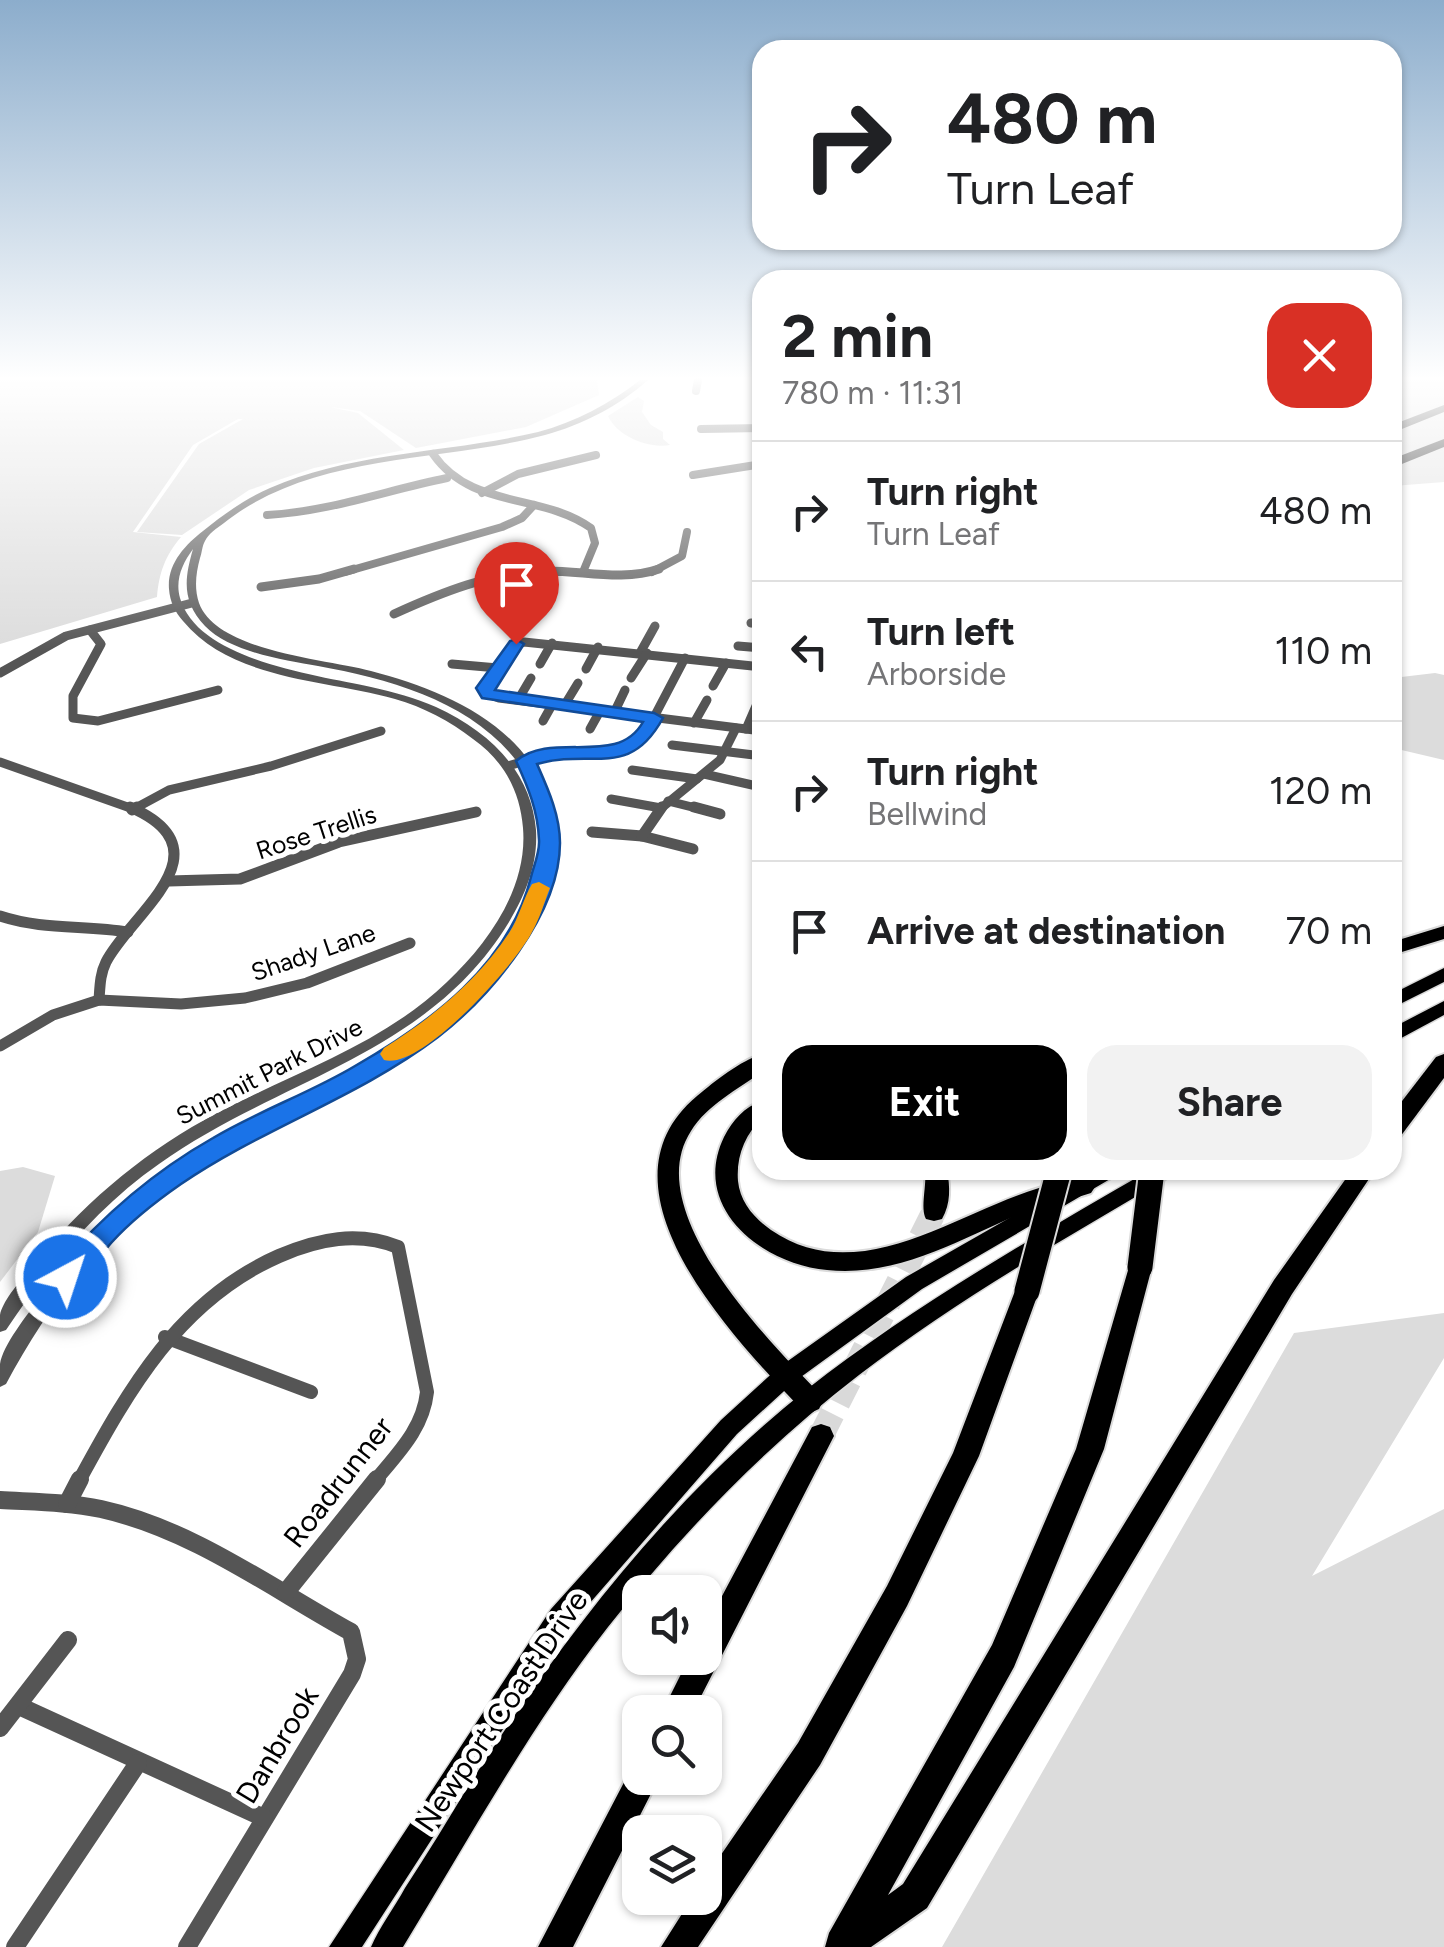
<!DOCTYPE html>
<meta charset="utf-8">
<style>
:root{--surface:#fff;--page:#f2f2f2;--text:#202124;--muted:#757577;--line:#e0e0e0;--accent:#000}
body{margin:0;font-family:Figtree,sans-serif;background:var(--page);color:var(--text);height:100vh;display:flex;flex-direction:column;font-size:38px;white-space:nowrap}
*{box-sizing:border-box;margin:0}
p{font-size:32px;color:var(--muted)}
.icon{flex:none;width:55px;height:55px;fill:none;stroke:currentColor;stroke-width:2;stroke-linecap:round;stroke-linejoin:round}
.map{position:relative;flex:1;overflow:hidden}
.panel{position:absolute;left:752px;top:270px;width:650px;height:910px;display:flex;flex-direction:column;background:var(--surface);border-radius:30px;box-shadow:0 2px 8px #0004}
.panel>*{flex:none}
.hud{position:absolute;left:752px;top:40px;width:650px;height:210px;border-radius:30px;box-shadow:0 2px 8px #0004;background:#fff;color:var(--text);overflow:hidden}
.buttons{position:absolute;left:622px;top:1575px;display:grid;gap:20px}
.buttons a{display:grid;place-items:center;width:100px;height:100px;border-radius:20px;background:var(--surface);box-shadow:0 2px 8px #0004;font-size:50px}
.pin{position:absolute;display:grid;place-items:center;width:85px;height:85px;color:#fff;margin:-102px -42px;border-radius:50% 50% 50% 0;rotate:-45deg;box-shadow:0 0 10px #0007}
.pin .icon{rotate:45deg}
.me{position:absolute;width:110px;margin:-55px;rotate:40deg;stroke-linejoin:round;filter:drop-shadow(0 0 8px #0008)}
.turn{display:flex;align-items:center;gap:35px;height:210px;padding:0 30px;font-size:45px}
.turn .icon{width:130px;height:130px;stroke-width:2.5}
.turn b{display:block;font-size:70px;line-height:85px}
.round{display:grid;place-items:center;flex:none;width:105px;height:105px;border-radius:30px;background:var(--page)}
.headline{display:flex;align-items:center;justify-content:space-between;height:170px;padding:0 30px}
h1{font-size:60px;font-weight:700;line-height:75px}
.action{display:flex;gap:20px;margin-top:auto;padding:20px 30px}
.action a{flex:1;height:115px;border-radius:30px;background:var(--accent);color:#fff;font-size:40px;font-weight:700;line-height:115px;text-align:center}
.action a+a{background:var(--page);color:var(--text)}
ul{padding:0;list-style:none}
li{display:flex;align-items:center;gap:30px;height:140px;padding:0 30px;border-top:2px solid var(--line)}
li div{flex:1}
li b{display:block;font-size:38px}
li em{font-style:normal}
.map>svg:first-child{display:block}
</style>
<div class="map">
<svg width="1444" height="1947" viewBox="0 0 1444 1947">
<rect width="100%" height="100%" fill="#fff"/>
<!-- green -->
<g fill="#dcdcdc">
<path d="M 0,380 L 597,380 L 599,395 L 526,427 L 416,448 L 360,411 L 330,407 L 358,413 L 404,450 L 314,468 L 249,490 L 182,535 L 137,532 L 199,444 L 243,419 L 238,419 L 193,445 L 133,532 L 181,537 C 165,556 159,573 157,597 L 0,644 Z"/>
<polygon points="1393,380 1444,380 1444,482 1393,486"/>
<path d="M 638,397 L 644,401 L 642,412 L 651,425 L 663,432 L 663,439 L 670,445 C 645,449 616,434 608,416 Z"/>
<polygon points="1435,673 1444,675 1444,760 1393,748 1393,678"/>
<polygon points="23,1167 55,1176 38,1232 0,1282 0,1171"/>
<polygon points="1444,1313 1444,1358 1312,1576 1444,1509 1444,1947 942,1947 1294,1333"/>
</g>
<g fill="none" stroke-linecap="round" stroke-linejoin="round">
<!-- motorway-tunnel -->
<polyline stroke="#d9d9d9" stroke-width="25" stroke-dasharray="25 12" stroke-linecap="butt" points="821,1436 934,1212"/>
<!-- primary casing -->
<g stroke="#dbdbdb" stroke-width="3">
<g id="primary">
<polygon points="1444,968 1444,982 1392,1008 1392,994"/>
<polygon points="1444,1001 1444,1015 1392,1043 1392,1028"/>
<polygon points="1093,1170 1120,1170 1117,1175 922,1289 794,1382 737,1434 569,1627 362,1947 329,1947 551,1609 721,1420 778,1368 906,1277"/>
<path d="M 1150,1170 L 1176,1170 L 1173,1175 C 1066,1238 958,1299 859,1375 C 765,1447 681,1534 608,1627 C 530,1727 469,1839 403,1947 L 371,1947 C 380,1926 394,1908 405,1888 C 427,1854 448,1820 469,1785 C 562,1638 669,1499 806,1390 C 913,1306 1032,1238 1150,1170 Z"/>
</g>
</g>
<!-- motorway casing -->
<g stroke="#dbdbdb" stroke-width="4">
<g id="motorway">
<polygon points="1444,405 1444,412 1392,433 1392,425"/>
<polygon points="1444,439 1444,447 1392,468 1392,459"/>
<polygon points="1444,926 1444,939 1392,955 1392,942"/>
<path d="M 762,1054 L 762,1072 C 738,1089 707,1105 691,1131 C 639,1211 769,1341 819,1393 L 823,1401 L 819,1409 L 810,1413 L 801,1409 C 735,1339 587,1188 697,1096 C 715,1081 740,1061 762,1054 Z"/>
<polygon points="1444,1054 1444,1078 1400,1137 1392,1139 1392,1114 1436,1057"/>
<path d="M 762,1101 L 762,1119 C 745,1134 736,1157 738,1181 C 740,1202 754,1218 771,1230 C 858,1290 955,1213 1039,1188 C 1055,1183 1075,1176 1091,1181 L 1095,1187 L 1091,1193 C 1072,1200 1051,1201 1032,1209 C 967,1235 901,1278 827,1270 C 762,1264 690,1208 724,1137 C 733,1120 744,1107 762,1101 Z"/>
<path d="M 925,1170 L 947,1170 C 950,1187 951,1203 942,1219 L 934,1221 L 926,1219 C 920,1208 927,1185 925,1170 Z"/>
<polygon points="1352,1170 1375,1170 1292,1294 927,1908 871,1947 825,1947 829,1933 992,1645 1076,1449 1131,1260 1140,1257 1149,1260 1152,1267 1104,1449 1014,1667 888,1895 903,1884 1274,1280"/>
<polygon points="1027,1281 1036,1284 1039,1291 979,1456 907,1606 820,1765 698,1947 661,1947 692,1898 705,1898 705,1878 798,1743 887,1586 953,1453 1015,1291 1018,1284"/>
<polygon points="821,1424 830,1427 834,1436 693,1712 662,1712 689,1658 705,1658 705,1628 812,1427"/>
<polygon points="640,1763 640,1778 659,1778 573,1947 538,1947 632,1767"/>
</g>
</g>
<!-- minor-far4 -->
<g stroke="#555" stroke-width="8">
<polyline points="696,391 698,380"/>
<polyline points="701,429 762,428"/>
<path d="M 433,454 C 472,510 540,492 591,528 L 595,543 L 583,572"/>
<polyline points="693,475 762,464"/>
<polyline points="482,493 518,474 596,455"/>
<path d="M 267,515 C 328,512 387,490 447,478"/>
<polyline points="345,572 502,527 522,518 534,505"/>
<polyline points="533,572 560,572"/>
<polyline points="652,572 682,556 687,532"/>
</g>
<!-- minor-far3 -->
<g stroke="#555" stroke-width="9">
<polyline points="261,587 319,579 354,569"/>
<path d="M 394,614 C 440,593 492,572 543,571 C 582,570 621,582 659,569"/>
<polyline points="751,623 762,624"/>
<polyline points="90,630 101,644 73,696 73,718 98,721 218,690"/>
<polyline points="738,646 762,648"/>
<polyline points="640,653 655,626"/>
<polyline points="452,664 498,668"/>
<polyline points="540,664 552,643"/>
<polyline points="762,667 524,642 511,647 485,688 488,694 499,698 762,731"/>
<polyline points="586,669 598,647"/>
<polyline points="0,673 66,636 192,603"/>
<polyline points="631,678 647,653"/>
<polyline points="713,686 726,663"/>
<polyline points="518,700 531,678"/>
<polyline points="564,706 578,683"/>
<polyline points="614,713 625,690"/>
<polyline points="543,721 552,705"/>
<polyline points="694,723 707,700"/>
<polyline points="590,729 600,711"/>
<polyline points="746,729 756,706"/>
<polyline points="672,745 762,756"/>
<polyline points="0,762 136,810"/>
<polyline points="508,766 552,753 622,751 642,740 685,658"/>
<polyline points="632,770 697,779"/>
<polyline points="704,774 761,787"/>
<polyline points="611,799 661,808"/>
<polyline points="668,801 704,810"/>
<polyline points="132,810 169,790 271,766 381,731"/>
<polyline points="659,810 720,760 736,728"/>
</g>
<!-- minor-far2 -->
<g stroke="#555" stroke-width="11">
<polyline points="694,807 720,814"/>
<polyline points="132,810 137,807"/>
<polyline points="592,832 642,836 693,849"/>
<polyline points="642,836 662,807"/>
<polyline points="169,881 240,879 339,842 476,812"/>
<path d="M 0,916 C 42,930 84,925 128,932"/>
<path d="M 99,1000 C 100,986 100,974 106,962 C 130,914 231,851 130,807"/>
<polyline points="0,1046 53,1015 99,1000 181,1004 245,998 307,983 410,943"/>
</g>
<!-- minor-far1 -->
<g stroke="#555" stroke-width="14">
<polyline points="165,1337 311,1392"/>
<path d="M 79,1481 C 129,1389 179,1300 279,1256 C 318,1239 358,1231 398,1247 L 427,1392 C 423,1429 398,1453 375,1481"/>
</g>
<!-- minor -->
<g stroke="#555" stroke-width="18">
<path d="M 0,1500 C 34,1502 68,1502 101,1509 C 192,1529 271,1588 351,1632 L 357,1659 L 352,1674 L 187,1947"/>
<polyline points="67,1504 80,1479"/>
<polyline points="286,1592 377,1479"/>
<polyline points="19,1706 264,1818"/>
<polyline points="0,1728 68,1640"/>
<polyline points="15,1947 138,1763"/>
</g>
<!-- tertiary -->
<path fill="#555" fill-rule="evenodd" d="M 640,380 L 648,380 C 619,406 582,425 545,435 C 440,463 313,452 224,523 C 217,528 208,534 205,541 C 202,546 202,553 200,558 C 196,573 194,588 199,603 C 217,652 326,659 371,671 C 437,688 516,720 545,789 C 565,837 552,883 527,927 C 522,937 516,948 510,958 C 437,1067 277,1109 173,1184 C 101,1236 47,1307 6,1384 L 0,1387 C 0,1380 0,1371 0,1364 C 3,1345 27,1315 39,1299 C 73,1251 117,1204 167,1171 C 295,1087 486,1041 536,878 C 549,838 543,797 518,763 C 473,702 390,679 318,666 C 284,660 230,652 205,626 C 182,601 184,580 193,549 C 182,564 175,580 180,598 C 198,661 318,675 371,687 C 394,692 415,698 436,707 C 488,731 531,770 536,830 C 538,864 526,893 509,922 C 428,1056 277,1079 159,1164 C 96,1208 48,1267 6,1330 L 0,1332 C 0,1326 0,1320 0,1315 C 3,1298 29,1271 40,1257 C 90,1197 149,1149 217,1113 C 295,1072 383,1044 447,982 C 488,943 528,888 523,828 C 520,791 504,761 473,739 C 450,721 423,707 395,699 C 325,679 233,681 183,621 C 175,612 170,602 169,589 C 167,564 185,545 203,531 C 224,514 245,499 270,488 C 354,451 450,453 538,432 C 575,422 610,404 640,380 Z"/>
<!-- primary -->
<use href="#primary" fill="#000" fill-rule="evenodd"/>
<!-- motorway -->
<use href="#motorway" fill="#000" fill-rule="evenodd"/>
<!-- motorway-bridge casing -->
<g stroke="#dbdbdb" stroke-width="29" stroke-linecap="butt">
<g id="motorway-bridge">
<polyline points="1140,1267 1152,1170"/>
<polyline points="1027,1291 1059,1170"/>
</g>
</g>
<!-- motorway-bridge -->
<use href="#motorway-bridge" stroke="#000" stroke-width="25"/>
</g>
<!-- sky -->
<linearGradient id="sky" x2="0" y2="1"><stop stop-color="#8cadcc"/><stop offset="0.58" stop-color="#fff"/><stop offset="1" stop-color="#fff" stop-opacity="0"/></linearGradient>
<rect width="1444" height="652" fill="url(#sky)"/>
<!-- route -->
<path fill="#1a73e8" stroke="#114b97" stroke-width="2.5" d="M 516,639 L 524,644 L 495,690 L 654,713 L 663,718 C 629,780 593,748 537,764 C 548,789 560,815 560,843 C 560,914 491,996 438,1037 C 359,1097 263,1128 181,1184 C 158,1200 131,1221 112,1242 C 100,1255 91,1273 78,1283 C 71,1289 65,1287 57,1285 L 53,1277 L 57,1269 C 102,1216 153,1172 213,1138 C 258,1111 310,1093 355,1066 C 430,1023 509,965 531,877 C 534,865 540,852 539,840 C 538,811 528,787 516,761 C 553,730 617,768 643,722 L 482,698 L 476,688 L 510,641 Z"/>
<!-- slow -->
<path fill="#f59e0b" d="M 539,882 L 550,888 C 544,903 540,918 532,932 C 516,964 421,1071 384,1060 L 380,1054 L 384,1048 C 432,1018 477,981 509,933 C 519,918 523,899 532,884 Z"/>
<g text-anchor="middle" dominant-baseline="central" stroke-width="10" stroke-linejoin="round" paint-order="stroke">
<!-- street labels -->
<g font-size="25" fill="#000" stroke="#fff">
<text transform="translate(316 832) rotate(-18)">Rose Trellis</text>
<text transform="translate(313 952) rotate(-19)">Shady Lane</text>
<text transform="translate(269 1071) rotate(-27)">Summit Park Drive</text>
</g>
<!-- near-street labels -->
<g font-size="30" fill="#000" stroke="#fff">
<text transform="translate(338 1482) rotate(-52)">Roadrunner</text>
<text transform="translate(501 1711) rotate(-56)">Newport Coast Drive</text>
<text transform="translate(277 1745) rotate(-59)">Danbrook</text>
</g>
</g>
</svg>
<div class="buttons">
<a><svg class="icon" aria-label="sound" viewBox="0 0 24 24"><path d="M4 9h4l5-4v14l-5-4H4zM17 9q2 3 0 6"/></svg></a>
<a><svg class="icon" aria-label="search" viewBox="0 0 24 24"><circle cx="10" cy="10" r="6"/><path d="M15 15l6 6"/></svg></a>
<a><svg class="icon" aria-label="layers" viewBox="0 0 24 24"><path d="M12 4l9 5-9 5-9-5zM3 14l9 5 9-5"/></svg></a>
</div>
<div class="pin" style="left:516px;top:644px;background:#d93025"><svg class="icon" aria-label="arrive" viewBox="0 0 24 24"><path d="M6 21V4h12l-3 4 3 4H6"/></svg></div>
<svg class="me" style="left:66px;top:1277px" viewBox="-20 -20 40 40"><circle r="17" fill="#1a73e8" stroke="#fff" stroke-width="3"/><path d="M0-11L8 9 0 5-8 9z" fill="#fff"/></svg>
<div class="hud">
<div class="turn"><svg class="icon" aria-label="right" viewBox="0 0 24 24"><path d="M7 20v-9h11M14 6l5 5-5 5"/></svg><div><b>480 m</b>Turn Leaf</div></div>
</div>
<section class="panel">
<div class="headline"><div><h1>2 min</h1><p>780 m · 11:31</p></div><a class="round" style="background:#d93025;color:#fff"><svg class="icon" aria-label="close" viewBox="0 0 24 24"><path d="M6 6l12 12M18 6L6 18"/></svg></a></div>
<ul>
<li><svg class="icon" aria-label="right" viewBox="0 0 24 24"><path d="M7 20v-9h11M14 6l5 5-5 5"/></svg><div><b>Turn right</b><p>Turn Leaf</p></div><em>480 m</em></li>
<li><svg class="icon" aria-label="left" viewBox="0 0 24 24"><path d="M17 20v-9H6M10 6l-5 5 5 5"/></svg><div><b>Turn left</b><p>Arborside</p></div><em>110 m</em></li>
<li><svg class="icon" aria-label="right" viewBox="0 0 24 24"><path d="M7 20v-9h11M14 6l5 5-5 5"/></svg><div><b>Turn right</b><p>Bellwind</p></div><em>120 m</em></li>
<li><svg class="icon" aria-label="arrive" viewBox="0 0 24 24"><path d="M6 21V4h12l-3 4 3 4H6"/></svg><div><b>Arrive at destination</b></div><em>70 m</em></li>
</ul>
<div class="action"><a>Exit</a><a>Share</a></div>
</section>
</div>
